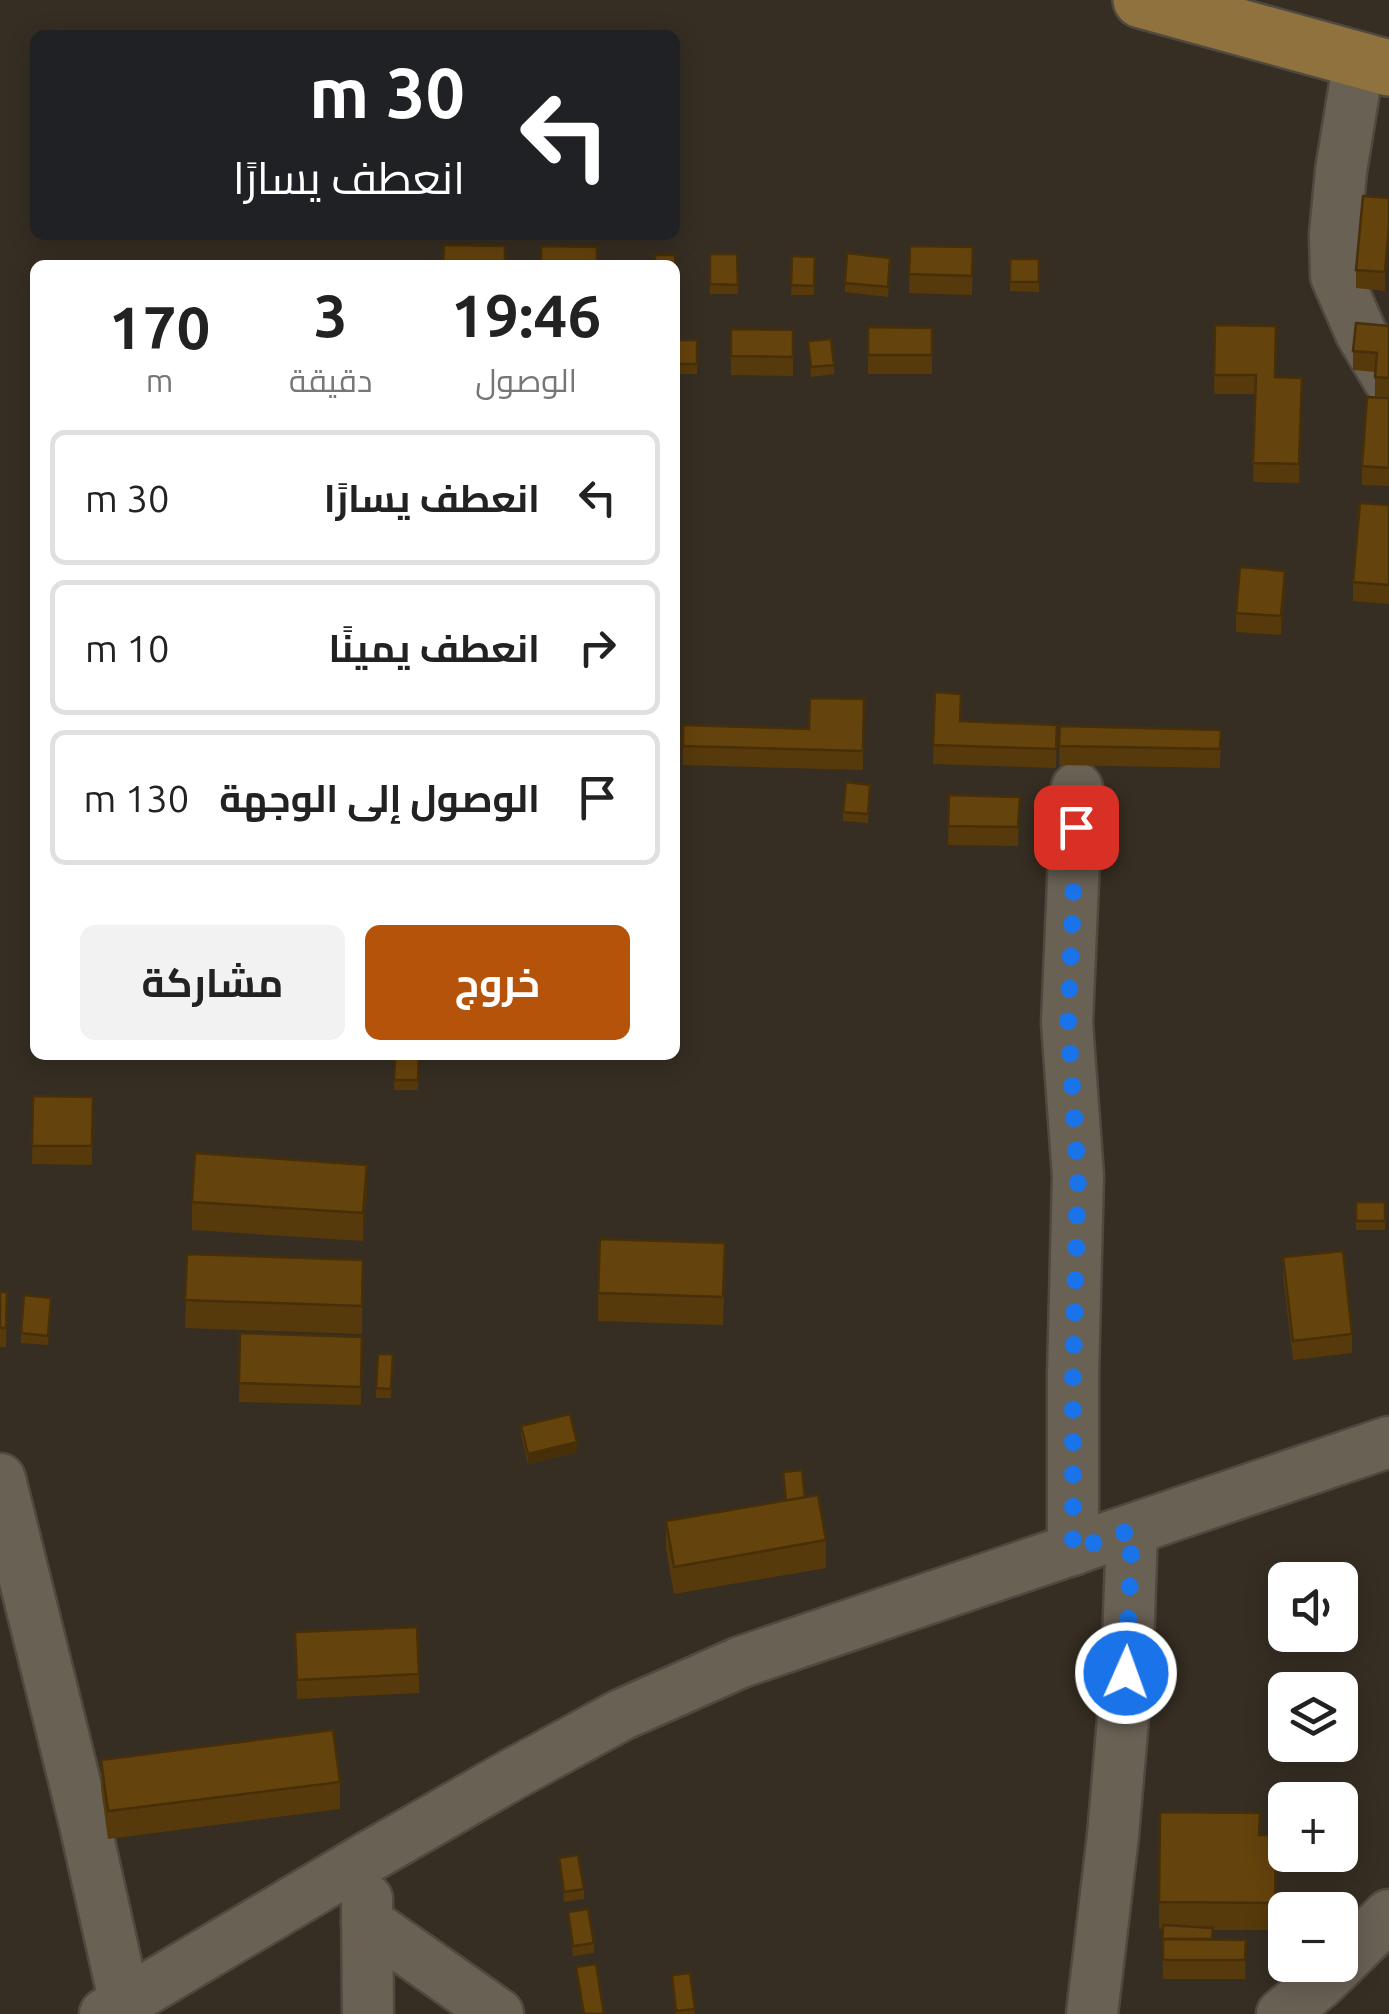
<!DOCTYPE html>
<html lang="ar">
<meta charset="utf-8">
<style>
:root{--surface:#fff;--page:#f2f2f2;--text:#222;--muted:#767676;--line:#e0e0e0;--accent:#b45309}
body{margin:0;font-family:Ubuntu,Cairo,sans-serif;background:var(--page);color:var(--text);direction:rtl;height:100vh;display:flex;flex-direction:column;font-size:38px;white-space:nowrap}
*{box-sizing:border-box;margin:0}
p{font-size:32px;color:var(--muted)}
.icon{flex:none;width:55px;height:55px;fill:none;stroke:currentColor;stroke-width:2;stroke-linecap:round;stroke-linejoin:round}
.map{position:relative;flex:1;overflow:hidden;direction:ltr}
.sheet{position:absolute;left:30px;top:260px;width:650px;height:800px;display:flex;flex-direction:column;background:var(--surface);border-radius:15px;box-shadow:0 5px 25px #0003;direction:rtl}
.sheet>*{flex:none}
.banner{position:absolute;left:30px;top:30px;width:650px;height:210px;border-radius:15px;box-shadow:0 5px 25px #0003;direction:rtl;background:#202124;color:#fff;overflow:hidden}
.fabs{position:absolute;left:1268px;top:1562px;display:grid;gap:20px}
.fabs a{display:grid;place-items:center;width:90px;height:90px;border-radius:15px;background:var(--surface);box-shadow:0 5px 25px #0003;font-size:50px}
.pin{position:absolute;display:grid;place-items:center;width:85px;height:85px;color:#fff;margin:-42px;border-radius:20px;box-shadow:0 5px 15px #0006}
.me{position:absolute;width:110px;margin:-55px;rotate:2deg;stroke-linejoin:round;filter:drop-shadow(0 0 8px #0008)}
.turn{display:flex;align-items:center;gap:35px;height:210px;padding:0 50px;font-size:45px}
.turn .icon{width:130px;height:130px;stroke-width:2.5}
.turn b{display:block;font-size:70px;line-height:85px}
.eta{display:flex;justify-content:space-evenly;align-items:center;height:170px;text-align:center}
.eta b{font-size:60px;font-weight:700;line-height:70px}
.button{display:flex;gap:20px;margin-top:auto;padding:20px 50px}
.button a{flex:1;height:115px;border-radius:15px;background:var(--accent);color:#fff;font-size:40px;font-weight:700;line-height:115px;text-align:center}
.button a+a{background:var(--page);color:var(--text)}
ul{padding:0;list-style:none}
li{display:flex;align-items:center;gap:30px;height:135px;margin:0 20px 15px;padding:0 30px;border:5px solid var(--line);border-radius:15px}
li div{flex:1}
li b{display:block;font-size:38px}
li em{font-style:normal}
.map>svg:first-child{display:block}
</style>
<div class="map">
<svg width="1389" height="2014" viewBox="0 0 1389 2014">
<rect width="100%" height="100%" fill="#362e23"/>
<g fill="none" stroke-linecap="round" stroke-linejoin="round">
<!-- minor casing -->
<g stroke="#504940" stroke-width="55">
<g id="minor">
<polyline points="1359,60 1341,171 1335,234 1336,276 1361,333 1389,380"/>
<polyline points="0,1479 85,1824 125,2004"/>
<polyline points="1073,1550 1073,1375 1078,1176 1067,1023 1077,788"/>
<polyline points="367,1899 368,2014"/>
<polyline points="367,1922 498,2014"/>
<polyline points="1340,1964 1389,1915"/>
<polyline points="105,2014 367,1858 513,1774 621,1715 741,1662 1389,1442"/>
<polyline points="1092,2014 1113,1835 1127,1673 1132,1530"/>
<polyline points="1282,2014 1319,1984 1339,1965"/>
</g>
</g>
<!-- major casing -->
<g stroke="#504940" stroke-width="60">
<polyline id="major" points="1141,0 1389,68"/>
</g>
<!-- minor -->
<use href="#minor" stroke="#6a6155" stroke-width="50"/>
<!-- major -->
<use href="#major" stroke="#8f723e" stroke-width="55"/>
</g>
<!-- wall -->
<g fill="#573a0b">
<polygon points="1389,198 1385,291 1356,288 1356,270"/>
<polygon points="910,246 973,247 972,295 909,293"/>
<polygon points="710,254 737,254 738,294 710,294"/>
<polygon points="792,256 815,257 814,295 791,295"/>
<polygon points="1010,259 1039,259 1039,292 1010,291"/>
<polygon points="890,267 888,297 845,292 845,283"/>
<polygon points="1215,325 1276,377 1302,378 1299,483 1253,482 1255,394 1214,394"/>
<polygon points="1389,326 1389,397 1375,396 1375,372 1353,370 1353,351"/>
<polygon points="868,327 932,328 932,374 868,374"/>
<polygon points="731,329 793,330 793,376 731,375"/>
<rect x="675" y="340" width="22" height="34"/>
<polygon points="808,341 834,365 834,374 811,377"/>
<polygon points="1389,398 1389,486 1362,485 1362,466"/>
<polygon points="1389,505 1389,604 1353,601 1353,582"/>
<polygon points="1285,590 1281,635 1236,632 1236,613"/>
<polygon points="935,692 960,722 1057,725 1056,768 933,764"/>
<polygon points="864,699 863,770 683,765 683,725 809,729"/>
<polygon points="1060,726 1221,730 1220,768 1059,765"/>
<polygon points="675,735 679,735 680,765 675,765"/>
<polygon points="870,785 868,823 843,821 843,812"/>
<polygon points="949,795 1020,797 1018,846 948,845"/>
<polygon points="395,1055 419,1055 418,1090 394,1090"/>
<polygon points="33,1096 93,1097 92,1165 32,1164"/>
<polygon points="367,1192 363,1241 192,1230 192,1202"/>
<rect x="1356" y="1202" width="29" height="28"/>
<polygon points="187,1254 363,1260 362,1334 185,1328"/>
<polygon points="1283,1257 1352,1334 1352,1353 1293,1360 1283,1276"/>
<polygon points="725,1270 723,1325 598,1321 598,1293"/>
<polygon points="0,1292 7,1292 6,1347 0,1347"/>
<polygon points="51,1307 48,1345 21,1343 21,1333"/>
<polygon points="240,1333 362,1337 361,1405 239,1402"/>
<polygon points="378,1354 393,1354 391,1398 376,1398"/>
<polygon points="521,1426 577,1452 528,1464 521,1435"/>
<polygon points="783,1472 805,1498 826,1540 826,1568 674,1594 666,1549 666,1521 785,1501"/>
<polygon points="295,1632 419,1674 419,1693 297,1699"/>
<polygon points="101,1760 340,1782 340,1809 108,1839 101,1788"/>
<polygon points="1160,1812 1260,1835 1276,1835 1275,1930 1213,1930 1213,1939 1246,1940 1245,1979 1163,1979 1162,1929 1159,1929"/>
<polygon points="559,1858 584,1889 584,1899 564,1902"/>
<polygon points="568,1912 594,1943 594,1953 573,1956"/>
<polygon points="690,1973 695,2014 676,2014 672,1975"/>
</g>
<!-- shaded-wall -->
<g fill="#472f09">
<polygon points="1389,227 1389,246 1385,291 1385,272"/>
<polygon points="1285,571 1285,590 1281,635 1281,616"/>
<polygon points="367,1165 367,1192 363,1241 363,1213"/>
<polygon points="577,1442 577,1452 528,1464 528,1454"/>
</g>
<!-- building -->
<g fill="#65430d" stroke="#472f09" stroke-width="2.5">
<polygon points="1363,196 1389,198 1389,227 1385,272 1356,270"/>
<polygon points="444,245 505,246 505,265 443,265"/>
<polygon points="541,246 597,247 597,265 541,265"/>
<polygon points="910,246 973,247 972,276 909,274"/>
<polygon points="847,253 890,258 888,287 845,283"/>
<polygon points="710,254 737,254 738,285 710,284"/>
<polygon points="655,255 675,255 676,285 675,265 655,265"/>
<polygon points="792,256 815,257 814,286 791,285"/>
<rect x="1010" y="259" width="29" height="23"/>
<polygon points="1356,323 1389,326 1389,378 1375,377 1377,353 1353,351"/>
<polygon points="1215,325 1276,326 1275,377 1302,378 1299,464 1253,463 1256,375 1214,375"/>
<polygon points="868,327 932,328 932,355 868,355"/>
<polygon points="731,329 793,330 793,357 731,356"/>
<polygon points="831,339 834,365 811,367 808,341"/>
<rect x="675" y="340" width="22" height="24"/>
<polygon points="1367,397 1389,398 1389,468 1362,466"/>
<polygon points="1360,503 1389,505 1389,585 1353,582"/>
<polygon points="1240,567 1285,571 1281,616 1236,613"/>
<polygon points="935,692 961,694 960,721 1057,725 1056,749 933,745"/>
<polygon points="810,698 864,699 863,751 683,746 683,725 809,729"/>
<polygon points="1060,726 1221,730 1220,749 1059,746"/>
<polygon points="675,735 679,735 680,755 675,755"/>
<polygon points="846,782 870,785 868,814 843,812"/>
<polygon points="949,795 1020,797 1018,827 948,826"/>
<polygon points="395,1055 419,1055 418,1080 394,1080"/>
<polygon points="33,1096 93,1097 92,1146 32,1146"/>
<polygon points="195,1153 367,1165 363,1213 192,1202"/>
<rect x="1356" y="1202" width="29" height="19"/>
<polygon points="600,1239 725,1243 723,1297 598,1293"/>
<polygon points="1343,1251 1352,1334 1293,1341 1283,1257"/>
<polygon points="187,1254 363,1260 362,1306 185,1300"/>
<polygon points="0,1292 7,1292 6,1328 0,1328"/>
<polygon points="24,1295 51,1298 48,1336 21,1333"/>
<polygon points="240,1333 362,1337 361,1387 239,1383"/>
<polygon points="378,1354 393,1354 391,1389 376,1388"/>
<polygon points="570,1414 577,1442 528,1454 521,1426"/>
<polygon points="802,1470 805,1498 786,1501 783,1472"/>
<polygon points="818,1495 826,1540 674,1567 666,1521"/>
<polygon points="417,1627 419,1674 297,1680 295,1632"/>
<polygon points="333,1730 340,1782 108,1811 101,1760"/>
<polygon points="1160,1812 1260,1813 1259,1835 1276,1835 1275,1903 1159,1902"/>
<polygon points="578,1855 584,1889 564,1892 559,1858"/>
<polygon points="588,1909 594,1943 573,1946 568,1912"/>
<polygon points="1163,1925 1213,1928 1212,1939 1163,1939 1163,1944 1162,1944"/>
<polygon points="1163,1939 1246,1940 1245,1960 1163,1960"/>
<polygon points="596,1964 604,2014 584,2014 576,1967"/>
<polygon points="690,1973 695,2009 676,2011 672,1975"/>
</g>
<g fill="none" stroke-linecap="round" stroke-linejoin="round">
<!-- route -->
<polyline stroke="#1a73e8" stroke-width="18" stroke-dasharray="0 32.4" points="1076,827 1068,1023 1078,1176 1073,1375 1073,1550 1132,1530 1126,1673"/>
</g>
</svg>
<div class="fabs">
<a><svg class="icon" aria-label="sound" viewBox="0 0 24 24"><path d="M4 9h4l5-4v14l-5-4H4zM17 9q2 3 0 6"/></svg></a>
<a><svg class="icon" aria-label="layers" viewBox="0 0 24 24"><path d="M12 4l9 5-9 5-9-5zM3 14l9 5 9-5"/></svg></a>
<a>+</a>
<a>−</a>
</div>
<div class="pin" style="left:1076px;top:827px;background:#d93025"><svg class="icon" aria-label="arrive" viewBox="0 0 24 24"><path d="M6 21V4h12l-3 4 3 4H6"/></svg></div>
<svg class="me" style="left:1126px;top:1673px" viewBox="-20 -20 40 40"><circle r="17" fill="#1a73e8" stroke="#fff" stroke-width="3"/><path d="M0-11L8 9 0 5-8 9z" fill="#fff"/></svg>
<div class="banner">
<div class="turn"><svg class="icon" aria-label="left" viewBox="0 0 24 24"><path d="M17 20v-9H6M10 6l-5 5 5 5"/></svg><div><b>30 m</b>انعطف يسارًا</div></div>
</div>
<section class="sheet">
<div class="eta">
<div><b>19:46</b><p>الوصول</p></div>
<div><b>3</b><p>دقيقة</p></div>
<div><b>170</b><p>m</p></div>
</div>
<ul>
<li><svg class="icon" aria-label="left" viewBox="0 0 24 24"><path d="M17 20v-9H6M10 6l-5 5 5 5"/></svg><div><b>انعطف يسارًا</b></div><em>30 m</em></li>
<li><svg class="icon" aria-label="right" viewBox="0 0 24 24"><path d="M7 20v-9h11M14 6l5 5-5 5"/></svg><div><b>انعطف يمينًا</b></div><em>10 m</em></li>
<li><svg class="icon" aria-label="arrive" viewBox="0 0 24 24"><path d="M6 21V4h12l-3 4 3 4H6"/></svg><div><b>الوصول إلى الوجهة</b></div><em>130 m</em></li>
</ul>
<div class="button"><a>خروج</a><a>مشاركة</a></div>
</section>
</div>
